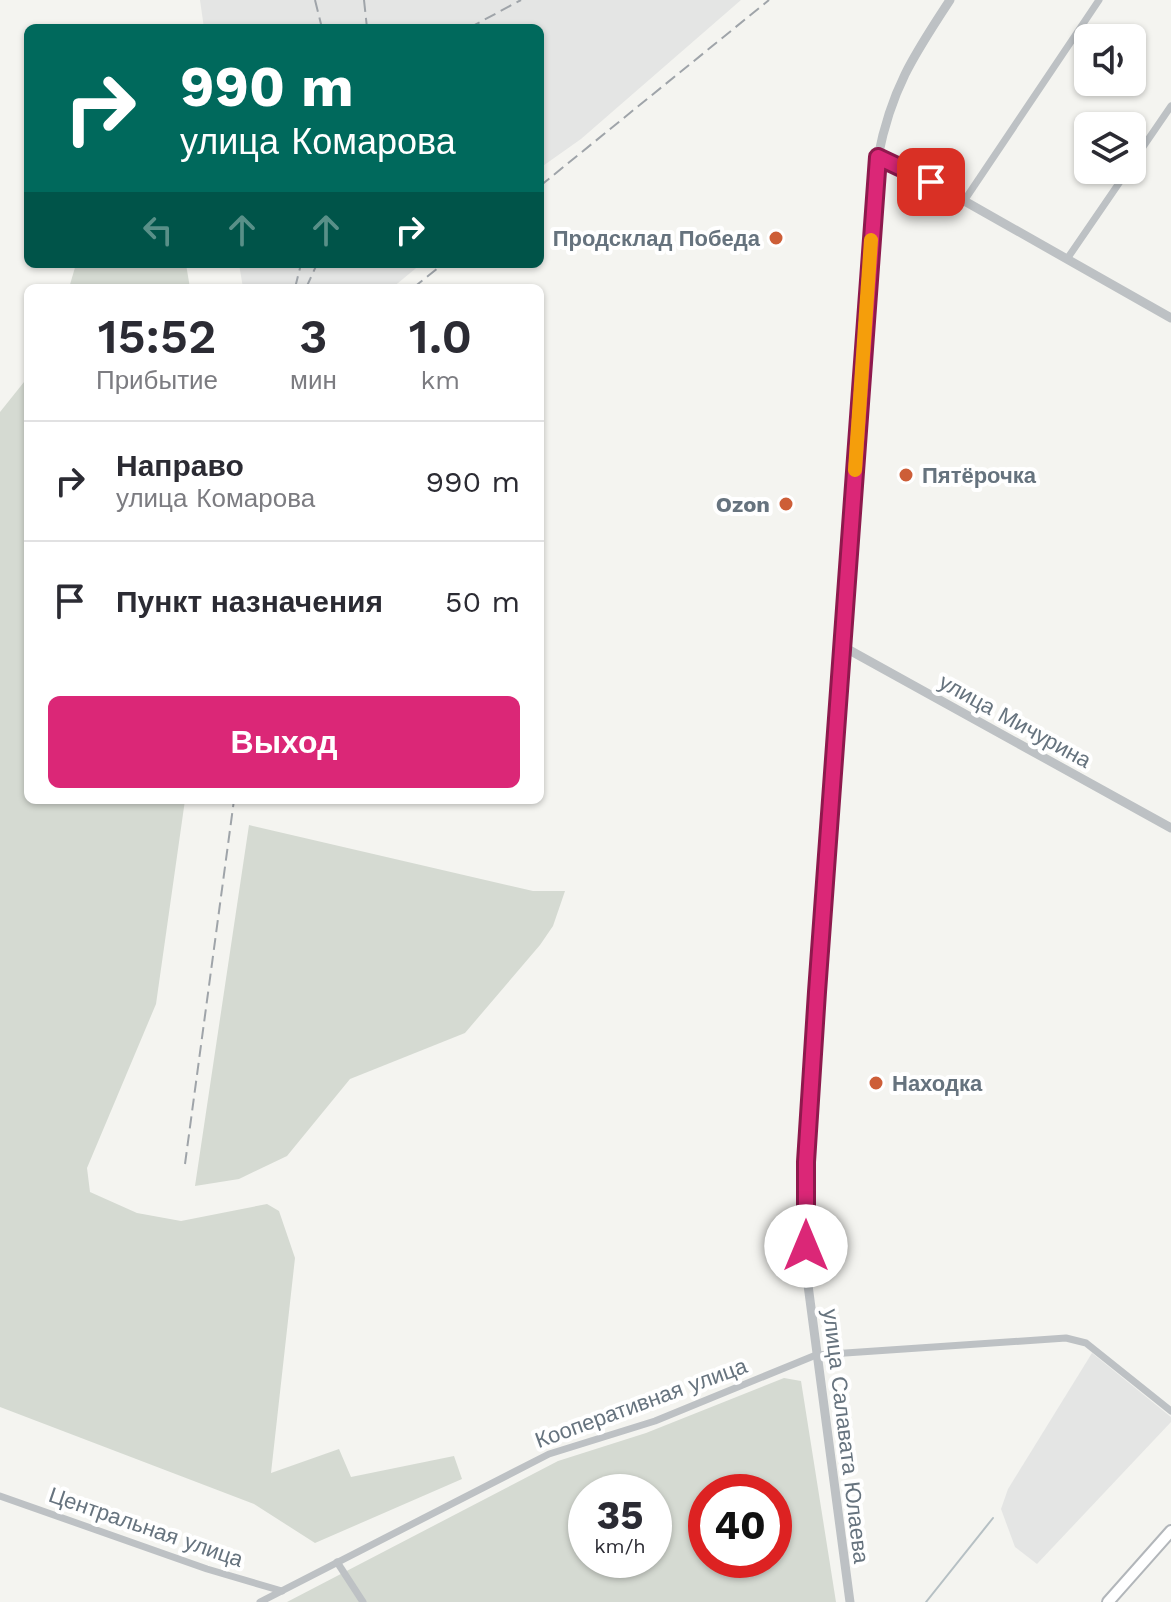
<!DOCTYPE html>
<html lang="ru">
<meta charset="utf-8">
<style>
:root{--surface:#fff;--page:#f2f2f3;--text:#2b2b33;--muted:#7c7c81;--line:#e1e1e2;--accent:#db2777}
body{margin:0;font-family:"Work Sans",sans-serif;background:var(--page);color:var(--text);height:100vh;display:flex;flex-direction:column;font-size:30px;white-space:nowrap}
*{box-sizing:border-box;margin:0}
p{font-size:26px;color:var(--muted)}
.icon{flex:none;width:44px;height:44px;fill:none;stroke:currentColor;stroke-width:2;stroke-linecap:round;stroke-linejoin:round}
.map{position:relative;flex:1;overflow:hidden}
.panel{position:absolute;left:24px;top:284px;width:520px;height:520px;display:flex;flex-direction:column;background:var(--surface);border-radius:12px;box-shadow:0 2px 6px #0004}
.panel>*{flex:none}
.hud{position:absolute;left:24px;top:24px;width:520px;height:244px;border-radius:12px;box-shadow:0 2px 6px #0004;background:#00695c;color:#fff;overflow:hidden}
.tools{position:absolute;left:1074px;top:24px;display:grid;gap:16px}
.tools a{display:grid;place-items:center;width:72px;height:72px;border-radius:12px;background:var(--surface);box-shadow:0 2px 6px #0004;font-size:40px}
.speed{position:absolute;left:568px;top:1474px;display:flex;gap:16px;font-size:40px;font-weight:700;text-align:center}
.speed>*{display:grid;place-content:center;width:104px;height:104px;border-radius:50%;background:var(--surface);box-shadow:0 2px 6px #0004;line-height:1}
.speed small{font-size:20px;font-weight:400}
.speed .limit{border:12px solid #d22;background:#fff;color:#111}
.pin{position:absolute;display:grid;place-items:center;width:68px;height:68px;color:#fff;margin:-34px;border-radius:16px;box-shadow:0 4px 12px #0006}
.me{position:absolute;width:88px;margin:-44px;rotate:0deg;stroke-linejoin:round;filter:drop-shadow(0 0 6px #0008)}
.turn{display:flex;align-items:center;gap:28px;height:168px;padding:0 24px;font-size:36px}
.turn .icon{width:104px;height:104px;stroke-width:2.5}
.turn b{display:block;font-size:56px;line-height:68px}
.lanes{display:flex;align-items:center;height:76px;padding:0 24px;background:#0003;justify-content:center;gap:40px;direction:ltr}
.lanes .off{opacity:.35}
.eta{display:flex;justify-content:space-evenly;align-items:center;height:136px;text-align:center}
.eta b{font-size:48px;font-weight:600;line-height:56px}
.cta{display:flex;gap:16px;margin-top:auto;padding:16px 24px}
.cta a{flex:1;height:92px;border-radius:12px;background:var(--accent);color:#fff;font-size:32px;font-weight:600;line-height:92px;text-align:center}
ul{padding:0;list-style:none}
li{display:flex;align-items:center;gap:24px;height:120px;padding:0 24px;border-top:2px solid var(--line)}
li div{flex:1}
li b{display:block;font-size:30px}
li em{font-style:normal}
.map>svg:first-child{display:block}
</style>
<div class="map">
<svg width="1171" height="1602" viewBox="0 0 1171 1602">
<rect width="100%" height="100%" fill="#f4f4f0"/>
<!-- built -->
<g fill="#e4e5e4">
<polygon points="200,0 741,0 581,139 540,168 540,28 204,28"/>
<polygon points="239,264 421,264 392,288 243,288"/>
<polygon points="1092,1353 1171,1417 1171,1422 1037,1564 1015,1547 1001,1509 1008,1489"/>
</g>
<!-- green -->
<g fill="#d5dad2" fill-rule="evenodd">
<polygon points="76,264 186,264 190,288 69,288"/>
<polygon points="28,377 28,800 185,800 156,1004 87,1168 90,1192 137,1213 181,1221 267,1204 279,1211 295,1258 271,1473 339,1449 351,1477 454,1456 462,1479 315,1543 254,1504 0,1407 0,412"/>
<polygon points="249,825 533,891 565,891 553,926 540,945 465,1033 350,1079 287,1156 239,1179 195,1186"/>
<path d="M 784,1378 L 801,1381 L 836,1602 L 287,1602 L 558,1461 L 646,1433 ZM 586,1492 L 654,1492 L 654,1560 L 586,1560 ZM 706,1492 L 774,1492 L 774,1560 L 706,1560 Z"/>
</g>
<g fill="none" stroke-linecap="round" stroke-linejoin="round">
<!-- stream -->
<polyline stroke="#b6c0c4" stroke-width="2" points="926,1602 993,1518"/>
<!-- secondary casing -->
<g stroke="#b2b6ba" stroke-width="14">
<polyline id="secondary" points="1108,1602 1171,1531"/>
</g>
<!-- minor -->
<g stroke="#bdc1c4" stroke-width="7">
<polyline points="1132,163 1171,106"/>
<polyline points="964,201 1099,0"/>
<polyline points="1067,259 1128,170"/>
<polyline points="0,1496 207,1569 282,1591"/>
<polyline points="337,1562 363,1602"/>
<polyline points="260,1602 549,1454 655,1421 816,1355 1066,1338 1086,1343 1171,1411"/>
</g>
<!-- tertiary -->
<g stroke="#bdc1c4" stroke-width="9">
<polyline points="878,157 931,182 1171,318"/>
<polyline points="842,646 1171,828"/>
<path d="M 850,1602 L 806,1270 L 806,1162 L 878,157 C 891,90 913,56 950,0"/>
</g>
<!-- secondary -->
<use href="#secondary" stroke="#fff" stroke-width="10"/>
<!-- rail -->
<g stroke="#9fa4a9" stroke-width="2" stroke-dasharray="12 6" stroke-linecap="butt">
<polyline points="315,0 322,28"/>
<polyline points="364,0 367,28"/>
<polyline points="469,28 521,0"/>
<polyline points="540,186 769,0"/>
<polyline points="295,288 301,264"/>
<polyline points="306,288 317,264"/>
<polyline points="413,288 443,264"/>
<polyline points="185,1164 234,800"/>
</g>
</g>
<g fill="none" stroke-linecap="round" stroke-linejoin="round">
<!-- route casing -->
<g stroke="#8e194d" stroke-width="20">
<polyline id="route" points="806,1246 806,1162 817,992 878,157 931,182"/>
</g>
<!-- route -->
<use href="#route" stroke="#db2777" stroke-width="14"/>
<!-- slow -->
<polyline stroke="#f59e0b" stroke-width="14" points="855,470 871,240"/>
</g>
<!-- markers -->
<g fill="#cd5e37" stroke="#fff" stroke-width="3">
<circle cx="776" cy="238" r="8"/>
<circle cx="906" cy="475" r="8"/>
<circle cx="786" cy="504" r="8"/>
<circle cx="876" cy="1083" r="8"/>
</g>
<g text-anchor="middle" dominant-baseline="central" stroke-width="8" stroke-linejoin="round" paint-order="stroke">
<!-- poi labels -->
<g font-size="22" font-weight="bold" fill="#66737e" stroke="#fff" text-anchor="end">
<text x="760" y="238">Продсклад Победа</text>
<text x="922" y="475" text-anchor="start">Пятёрочка</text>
<text x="770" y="504">Ozon</text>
<text x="892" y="1083" text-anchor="start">Находка</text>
</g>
<!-- street labels -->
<g font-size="22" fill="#66737e" stroke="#fff">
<text transform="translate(1015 721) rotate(29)">улица Мичурина</text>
<text transform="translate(641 1403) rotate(-20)">Кооперативная улица</text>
<text transform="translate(846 1436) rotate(83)">улица Салавата Юлаева</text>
<text transform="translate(146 1527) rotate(19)">Центральная улица</text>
</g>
</g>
</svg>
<div class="tools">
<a><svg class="icon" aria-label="sound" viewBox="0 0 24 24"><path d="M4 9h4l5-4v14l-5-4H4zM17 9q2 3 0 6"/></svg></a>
<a><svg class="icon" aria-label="layers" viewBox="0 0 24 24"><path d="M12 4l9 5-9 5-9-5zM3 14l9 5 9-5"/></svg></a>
</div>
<div class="speed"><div>35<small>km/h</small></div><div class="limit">40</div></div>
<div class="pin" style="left:931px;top:182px;background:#d93025"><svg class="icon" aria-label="arrive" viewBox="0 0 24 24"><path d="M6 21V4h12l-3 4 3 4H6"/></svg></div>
<svg class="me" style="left:806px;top:1246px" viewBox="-20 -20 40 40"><circle r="19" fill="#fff"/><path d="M0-13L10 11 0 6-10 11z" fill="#db2777"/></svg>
<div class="hud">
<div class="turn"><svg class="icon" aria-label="right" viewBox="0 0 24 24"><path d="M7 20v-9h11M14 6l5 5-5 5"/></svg><div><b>990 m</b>улица Комарова</div></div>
<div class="lanes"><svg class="icon off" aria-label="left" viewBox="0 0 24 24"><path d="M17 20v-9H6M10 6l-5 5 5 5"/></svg><svg class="icon off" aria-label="ahead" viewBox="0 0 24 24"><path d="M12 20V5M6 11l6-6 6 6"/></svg><svg class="icon off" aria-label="ahead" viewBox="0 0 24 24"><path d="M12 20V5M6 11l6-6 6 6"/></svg><svg class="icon" aria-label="right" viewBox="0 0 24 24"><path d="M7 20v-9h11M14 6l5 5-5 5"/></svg></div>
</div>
<section class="panel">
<div class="eta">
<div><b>15:52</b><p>Прибытие</p></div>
<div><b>3</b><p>мин</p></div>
<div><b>1.0</b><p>km</p></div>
</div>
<ul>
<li><svg class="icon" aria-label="right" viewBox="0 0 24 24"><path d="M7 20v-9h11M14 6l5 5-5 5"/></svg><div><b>Направо</b><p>улица Комарова</p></div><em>990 m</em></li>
<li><svg class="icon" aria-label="arrive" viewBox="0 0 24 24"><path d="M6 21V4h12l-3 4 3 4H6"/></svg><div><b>Пункт назначения</b></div><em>50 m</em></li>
</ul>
<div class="cta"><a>Выход</a></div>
</section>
</div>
